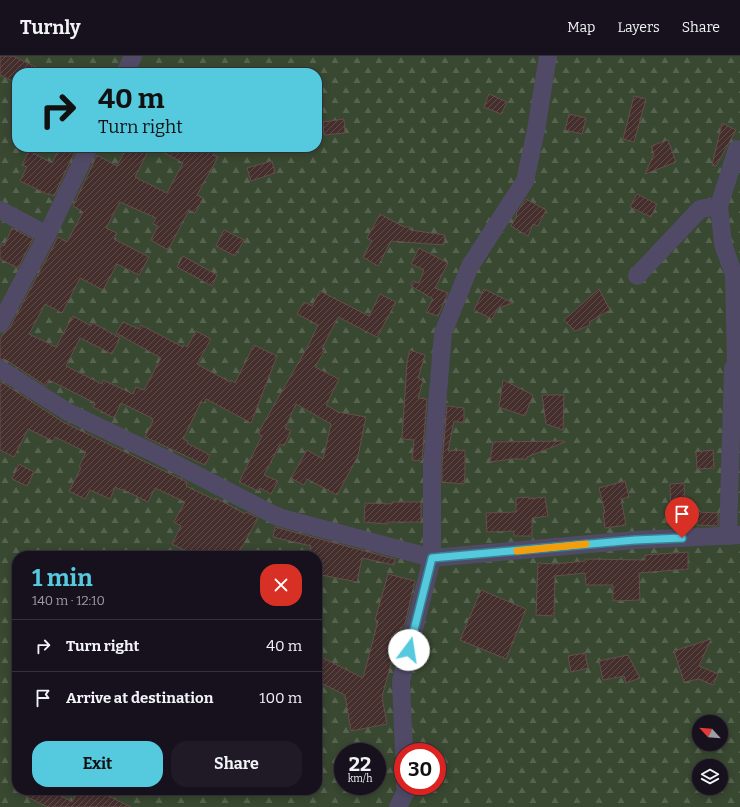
<!DOCTYPE html>
<meta charset="utf-8">
<style>
:root{--surface:#16111d;--page:#1f1a26;--text:#f1f3f6;--muted:#9e9da4;--line:#35313b;--accent:#55cadf}
body{margin:0;font-family:Bitter,serif;background:var(--page);color:var(--text);height:100vh;display:flex;flex-direction:column;font-size:15px;white-space:nowrap}
*{box-sizing:border-box;margin:0}
p{font-size:13px;color:var(--muted)}
.icon{flex:none;width:22px;height:22px;fill:none;stroke:currentColor;stroke-width:2;stroke-linecap:round;stroke-linejoin:round}
.map{position:relative;flex:1;overflow:hidden}
.side{position:absolute;left:12px;top:495px;width:310px;height:244px;display:flex;flex-direction:column;background:var(--surface);border-radius:16px;box-shadow:0 2px 10px #0003,0 0 0 1px var(--line)}
.side>*{flex:none}
.guide{position:absolute;left:12px;top:12px;width:310px;height:84px;border-radius:16px;box-shadow:0 2px 10px #0003,0 0 0 1px var(--line);background:#55cadf;color:#111;overflow:hidden}
.needle{width:26px;rotate:296deg}
.tools{position:absolute;left:692px;top:659px;display:grid;gap:8px}
.tools a{display:grid;place-items:center;width:36px;height:36px;border-radius:50%;background:var(--surface);box-shadow:0 2px 10px #0003,0 0 0 1px var(--line);font-size:20px}
.speed{position:absolute;left:334px;top:687px;display:flex;gap:8px;font-size:20px;font-weight:700;text-align:center}
.speed>*{display:grid;place-content:center;width:52px;height:52px;border-radius:50%;background:var(--surface);box-shadow:0 2px 10px #0003,0 0 0 1px var(--line);line-height:1}
.speed small{font-size:10px;font-weight:400}
.speed .limit{border:6px solid #d22;background:#fff;color:#111}
.pin{position:absolute;display:grid;place-items:center;width:34px;height:34px;color:#fff;margin:-41px -17px;border-radius:50% 50% 50% 0;rotate:-45deg;box-shadow:0 0 4px #0007}
.pin .icon{rotate:45deg}
.me{position:absolute;width:44px;margin:-22px;rotate:14deg;stroke-linejoin:round;filter:drop-shadow(0 0 3px #0008)}
.turn{display:flex;align-items:center;gap:14px;height:84px;padding:0 20px;font-size:18px}
.turn .icon{width:52px;height:52px;stroke-width:2.5}
.turn b{display:block;font-size:28px;line-height:34px}
.round{display:grid;place-items:center;flex:none;width:42px;height:42px;border-radius:16px;background:var(--page)}
.head{display:flex;align-items:center;justify-content:space-between;height:68px;padding:0 20px}
h1{font-size:24px;font-weight:700;line-height:30px;color:var(--accent)}
.action{display:flex;gap:8px;margin-top:auto;padding:8px 20px}
.action a{flex:1;height:46px;border-radius:16px;background:var(--accent);color:#111;font-size:16px;font-weight:700;line-height:46px;text-align:center}
.action a+a{background:var(--page);color:var(--text)}
ul{padding:0;list-style:none}
li{display:flex;align-items:center;gap:12px;height:52px;padding:0 20px;border-top:1px solid var(--line)}
li div{flex:1}
li b{display:block;font-size:15px}
li em{font-style:normal}
header{display:flex;align-items:center;gap:24px;box-sizing:border-box;height:56px;padding:0 20px;background:var(--surface);border-bottom:1px solid var(--line)}
header strong{font-size:19px}
nav{display:flex;gap:22px;margin-inline-start:auto;font-size:14px}
.map>svg:first-child{display:block}
</style>
<header>
<strong>Turnly</strong>
<nav><a>Map</a><a>Layers</a><a>Share</a></nav>
</header>
<div class="map">
<svg width="740" height="751" viewBox="0 0 740 751">
<defs>
<pattern id="forest-firs" width="22" height="20" patternUnits="userSpaceOnUse"><rect width="22" height="20" fill="#394831"/><path d="M5 1l3.5 6h-7zM16 11l3.5 6h-7z" fill="#566350"/></pattern>
<pattern id="building-hatch" width="6" height="6" patternUnits="userSpaceOnUse"><rect width="6" height="6" fill="#442f2d"/><path d="M-1 1l2-2M0 6l6-6M5 7l2-2" fill="none" stroke="#604d4c"/></pattern>
</defs>
<rect width="100%" height="100%" fill="#1d1727"/>
<!-- forest -->
<path fill="url(#forest-firs)" fill-rule="evenodd" d="M 0,0 L 740,0 L 740,751 L 0,751 ZM 17,17 L 317,17 L 317,91 L 17,91 ZM 17,500 L 317,500 L 317,734 L 17,734 ZM 699,666 L 721,666 L 721,688 L 699,688 ZM 343,696 L 377,696 L 377,730 L 343,730 ZM 403,696 L 437,696 L 437,730 L 403,730 ZM 699,710 L 721,710 L 721,732 L 699,732 Z"/>
<!-- building -->
<g fill="url(#building-hatch)" stroke="#654e4b">
<polygon points="0,0 13,0 48,17 17,17 17,27 0,19"/>
<polygon points="489,38 507,46 501,58 484,51"/>
<polygon points="634,40 646,43 634,86 623,83"/>
<polygon points="569,58 586,62 582,78 565,74"/>
<polygon points="344,63 345,77 324,79 323,66"/>
<polygon points="722,67 736,74 716,110 712,109"/>
<polygon points="668,84 676,106 645,118 654,98 651,90"/>
<polygon points="60,91 77,91 54,140 50,138 49,139 20,125 27,111 22,109 29,95 52,107"/>
<polygon points="127,91 150,91 135,121 167,137 183,107 153,91 218,91 213,99 218,101 197,139 203,142 195,157 189,154 168,194 151,184 158,170 153,168 156,162 120,146 106,172 117,177 114,183 149,201 139,219 117,208 103,234 80,222 62,257 45,248 29,278 56,291 73,260 91,270 93,267 120,282 112,298 80,282 66,310 102,328 103,324 133,338 136,331 144,334 161,302 116,277 123,266 139,273 141,269 183,291 184,289 187,291 196,275 211,283 197,308 230,326 231,324 235,327 254,289 277,300 251,367 206,343 204,347 201,346 183,383 188,385 187,387 210,399 205,409 145,381 153,365 152,364 152,362 121,347 114,362 93,351 95,347 49,324 46,330 6,304 0,303 0,284 3,278 9,273 58,181 67,186 83,156 73,150 97,99 117,110"/>
<polygon points="272,105 275,117 251,125 247,112"/>
<polygon points="637,138 657,148 651,161 630,151"/>
<polygon points="526,143 546,154 538,170 533,168 528,180 511,170 517,160 516,159 517,156"/>
<polygon points="380,158 404,171 410,171 410,174 445,179 444,189 391,185 378,210 363,201 372,185 367,182"/>
<polygon points="12,172 33,183 18,212 0,203 0,188 4,190"/>
<polygon points="224,174 244,184 235,200 216,190"/>
<polygon points="419,192 448,207 435,232 448,237 438,260 426,256 433,243 411,230 413,225 419,227 424,214 411,208"/>
<polygon points="183,200 217,219 212,230 177,211"/>
<polygon points="484,233 513,247 498,252 492,263 474,254"/>
<polygon points="599,233 610,254 589,266 590,269 575,275 564,264"/>
<polygon points="320,235 369,260 380,238 396,246 377,281 338,261 322,293 325,294 315,311 339,323 326,349 338,356 366,361 358,400 337,439 307,423 304,429 291,422 307,394 323,403 331,368 296,348 285,372 291,375 284,390 280,388 264,419 278,425 271,438 260,432 258,435 239,426 262,380 258,377 308,290 318,269 297,258 304,246 312,250"/>
<polygon points="410,294 425,299 418,322 423,325 418,342 427,343 422,405 412,404 414,384 402,383 407,306"/>
<polygon points="503,324 533,339 525,360 499,351"/>
<polygon points="0,325 63,366 187,426 186,430 215,444 216,442 245,458 246,456 258,462 237,500 196,500 172,488 181,470 174,466 185,446 155,432 148,446 122,433 121,434 115,431 110,443 90,434 85,443 69,435 81,412 79,411 86,396 55,381 53,385 28,373 14,401 0,394"/>
<polygon points="542,339 564,339 563,374 546,368"/>
<polygon points="447,350 464,352 464,367 454,365 448,395 465,394 465,417 464,428 442,426 442,409"/>
<polygon points="565,385 565,386 527,401 527,403 511,403 490,406 493,386"/>
<polygon points="713,394 714,412 697,413 696,396"/>
<polygon points="19,408 34,416 27,430 12,423"/>
<polygon points="625,425 629,441 621,443 626,469 605,472 603,457 605,457 599,432"/>
<polygon points="684,427 685,456 671,456 670,428"/>
<polygon points="529,441 529,443 545,441 548,460 532,462 532,480 514,480 514,475 487,476 486,457 516,456 516,442"/>
<polygon points="392,446 421,446 421,466 388,466 388,468 364,466 365,447 392,448"/>
<polygon points="698,456 718,457 718,470 697,469"/>
<polygon points="275,471 395,503 394,509 362,502 357,526 317,518 317,500 309,500 311,490 273,481"/>
<polygon points="688,496 688,513 639,517 640,544 613,545 613,529 586,529 585,517 555,520 554,560 536,559 538,507 555,508 585,505 585,503 645,504 645,499"/>
<polygon points="388,518 415,525 404,572 401,571 382,641 387,668 351,675 345,639 317,625 317,599 363,622 378,565 375,564"/>
<polygon points="481,534 526,553 506,603 460,584"/>
<polygon points="711,583 699,610 718,618 713,629 699,623 684,626 674,595"/>
<polygon points="585,597 588,612 571,616 568,600"/>
<polygon points="628,599 640,622 626,627 624,620 603,624 599,605"/>
<polygon points="13,734 50,734 72,746 78,734 96,734 131,751 48,751"/>
</g>
<g fill="none" stroke-linecap="round" stroke-linejoin="round">
<!-- street -->
<g stroke="#504a66" stroke-width="18">
<polyline points="125,17 133,0"/>
<polyline points="0,154 47,179"/>
<polyline points="637,220 700,153 719,150"/>
<polyline points="0,268 47,179 89,91"/>
<polyline points="0,313 68,356 162,401 278,461 432,502 635,484 740,479"/>
<polyline points="728,480 733,312 736,309 734,219 723,188 719,150 737,93 740,94"/>
<polyline points="404,696 401,625 432,502 432,409 443,277 470,210 525,125 536,74 548,0"/>
<polyline points="398,751 406,735 405,730"/>
</g>
</g>
<g fill="none" stroke-linecap="round" stroke-linejoin="round">
<!-- route casing -->
<g stroke="#378391" stroke-width="10">
<polyline id="route" points="409,594 432,502 635,484 682,482"/>
</g>
<!-- route -->
<use href="#route" stroke="#55cadf" stroke-width="7"/>
<!-- slow -->
<polyline stroke="#f59e0b" stroke-width="7" points="517,495 586,488"/>
</g>
</svg>
<div class="tools">
<a><svg class="needle" viewBox="-14 -14 28 28"><path d="M0-13l5 13h-10z" fill="#e53935"/><path d="M0 13l5-13h-10z" fill="#9e9da4"/></svg></a>
<a><svg class="icon" aria-label="layers" viewBox="0 0 24 24"><path d="M12 4l9 5-9 5-9-5zM3 14l9 5 9-5"/></svg></a>
</div>
<div class="speed"><div>22<small>km/h</small></div><div class="limit">30</div></div>
<div class="pin" style="left:682px;top:482px;background:#d93025"><svg class="icon" aria-label="arrive" viewBox="0 0 24 24"><path d="M6 21V4h12l-3 4 3 4H6"/></svg></div>
<svg class="me" style="left:409px;top:594px" viewBox="-20 -20 40 40"><circle r="19" fill="#fff"/><path d="M0-13L10 11 0 6-10 11z" fill="#55cadf"/></svg>
<div class="guide">
<div class="turn"><svg class="icon" aria-label="right" viewBox="0 0 24 24"><path d="M7 20v-9h11M14 6l5 5-5 5"/></svg><div><b>40 m</b>Turn right</div></div>
</div>
<section class="side">
<div class="head"><div><h1>1 min</h1><p>140 m · 12:10</p></div><a class="round" style="background:#d93025;color:#fff"><svg class="icon" aria-label="close" viewBox="0 0 24 24"><path d="M6 6l12 12M18 6L6 18"/></svg></a></div>
<ul>
<li><svg class="icon" aria-label="right" viewBox="0 0 24 24"><path d="M7 20v-9h11M14 6l5 5-5 5"/></svg><div><b>Turn right</b></div><em>40 m</em></li>
<li><svg class="icon" aria-label="arrive" viewBox="0 0 24 24"><path d="M6 21V4h12l-3 4 3 4H6"/></svg><div><b>Arrive at destination</b></div><em>100 m</em></li>
</ul>
<div class="action"><a>Exit</a><a>Share</a></div>
</section>
</div>
